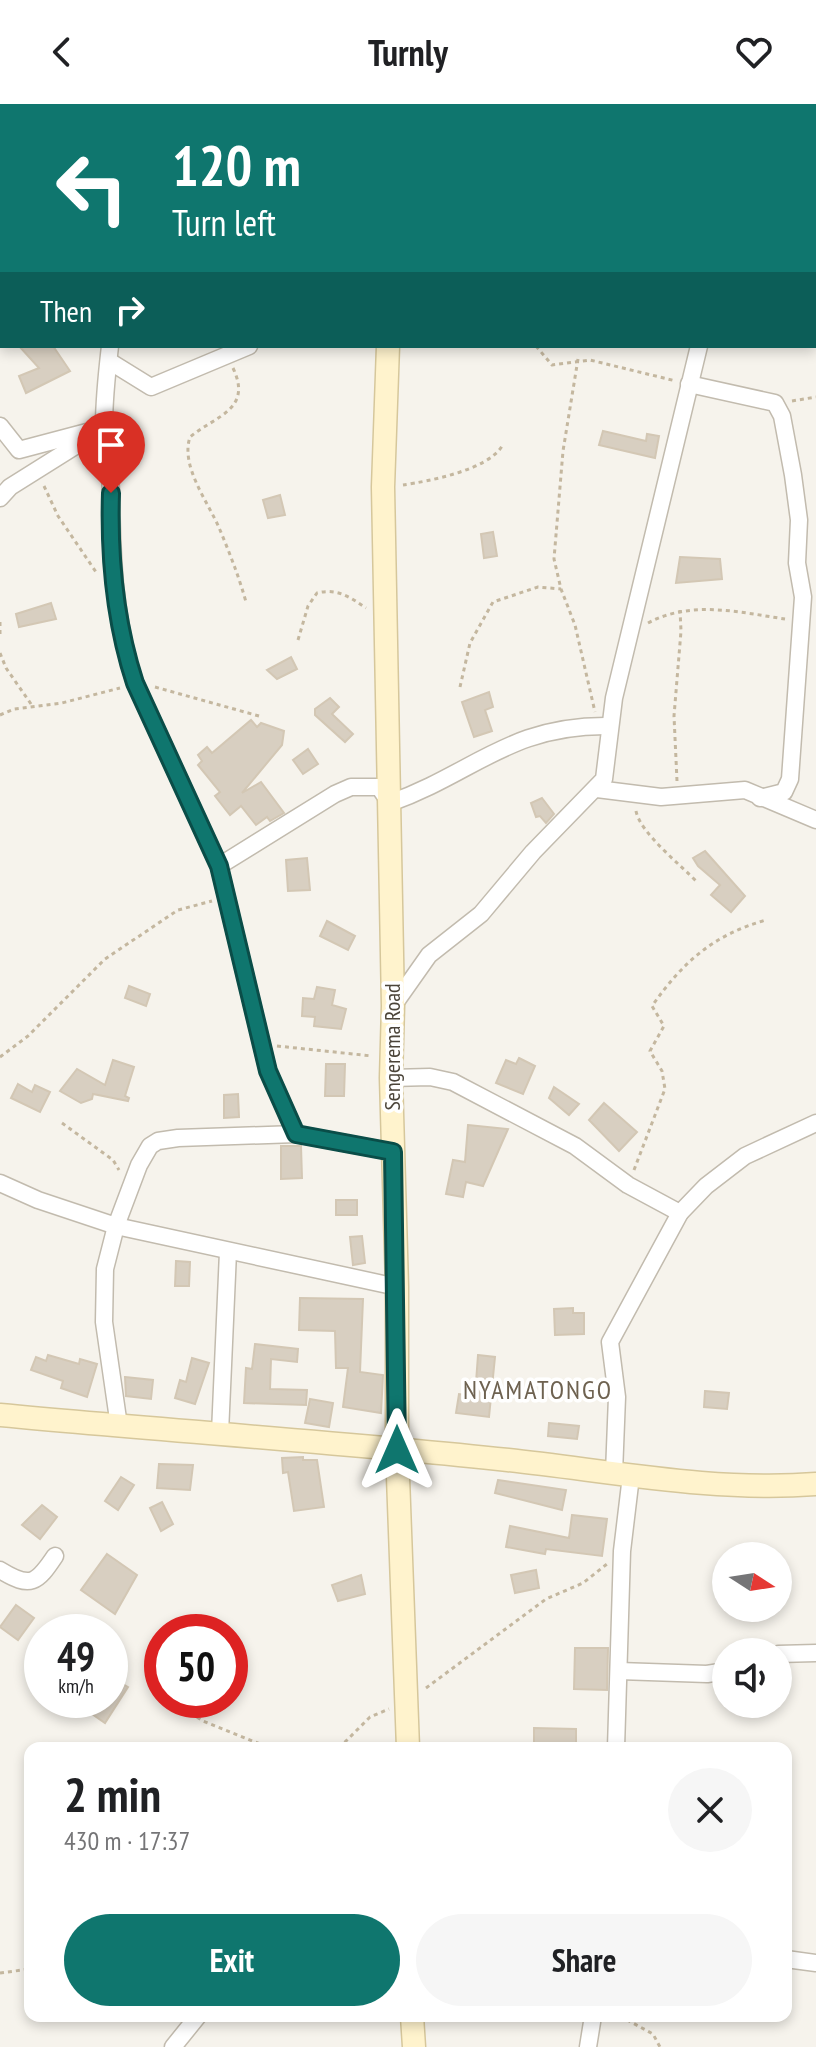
<!DOCTYPE html>
<meta charset="utf-8">
<style>
:root{--surface:#fff;--page:#f6f6f6;--text:#202124;--muted:#757577;--accent:#0f766e}
body{margin:0;font-family:"PT Sans Narrow",sans-serif;background:var(--page);color:var(--text);height:100vh;display:flex;flex-direction:column;font-size:30px;white-space:nowrap}
*{box-sizing:border-box;margin:0}
p{font-size:26px;color:var(--muted)}
.icon{flex:none;width:44px;height:44px;fill:none;stroke:currentColor;stroke-width:2;stroke-linecap:round;stroke-linejoin:round}
.map{position:relative;flex:1;overflow:hidden}
.side{position:absolute;left:24px;top:1638px;width:768px;height:280px;display:flex;flex-direction:column;background:var(--surface);border-radius:16px;box-shadow:0 4px 12px #0003}
.side>*{flex:none}
.hud{position:absolute;left:0px;top:0px;width:816px;height:244px;box-shadow:0 4px 12px #0003;background:#0f766e;color:#fff;overflow:hidden}
.needle{width:52px;rotate:102deg}
.fabs{position:absolute;left:712px;top:1438px;display:grid;gap:16px}
.fabs a{display:grid;place-items:center;width:80px;height:80px;border-radius:50%;background:var(--surface);box-shadow:0 4px 12px #0003;font-size:40px}
.speed{position:absolute;left:24px;top:1510px;display:flex;gap:16px;font-size:40px;font-weight:700;text-align:center}
.speed>*{display:grid;place-content:center;width:104px;height:104px;border-radius:50%;background:var(--surface);box-shadow:0 4px 12px #0003;line-height:1}
.speed small{font-size:20px;font-weight:400}
.speed .limit{border:12px solid #d22;background:#fff;color:#111}
.pin{position:absolute;display:grid;place-items:center;width:68px;height:68px;color:#fff;margin:-82px -34px;border-radius:50% 50% 50% 0;rotate:-45deg;box-shadow:0 0 8px #0007}
.pin .icon{rotate:45deg}
.me{position:absolute;width:88px;margin:-44px;rotate:0deg;stroke-linejoin:round;filter:drop-shadow(0 0 6px #0008)}
.turn{display:flex;align-items:center;gap:28px;height:168px;padding:0 40px;font-size:36px}
.turn .icon{width:104px;height:104px;stroke-width:2.5}
.turn b{display:block;font-size:56px;line-height:68px}
.then{display:flex;align-items:center;height:76px;padding:0 40px;background:#0003;gap:16px;font-size:30px}
.round{display:grid;place-items:center;flex:none;width:84px;height:84px;border-radius:42px;background:var(--page)}
.overview{display:flex;align-items:center;justify-content:space-between;height:136px;padding:0 40px}
h1{font-size:48px;font-weight:700;line-height:60px}
.primary-button{display:flex;gap:16px;margin-top:auto;padding:16px 40px}
.primary-button a{flex:1;height:92px;border-radius:48px;background:var(--accent);color:#fff;font-size:32px;font-weight:700;line-height:92px;text-align:center}
.primary-button a+a{background:var(--page);color:var(--text)}
header{display:flex;justify-content:space-between;align-items:center;height:104px;padding:0 40px;background:var(--surface);font-size:36px;font-weight:700}
.map>svg:first-child{display:block}
</style>
<header><svg class="icon" aria-label="back" viewBox="0 0 24 24"><path d="M15 5l-7 7 7 7"/></svg>Turnly<svg class="icon" aria-label="heart" viewBox="0 0 24 24"><path d="M12 20l-8-8c-3-5 5-10 8-4 3-6 11-1 8 4z"/></svg></header>
<div class="map">
<svg width="816" height="1943" viewBox="0 0 816 1943">
<rect width="100%" height="100%" fill="#f6f3ec"/>
<!-- building -->
<g fill="#d8cfc1" stroke="#d3c7b4" stroke-width="2">
<polygon points="19,242 53,242 70,267 26,289 19,272 39,264"/>
<polygon points="603,327 646,337 647,330 659,332 655,354 599,341"/>
<polygon points="280,391 285,411 268,414 263,396"/>
<polygon points="493,428 497,452 484,454 481,430"/>
<polygon points="680,453 720,455 722,475 676,479"/>
<polygon points="51,499 56,515 19,523 16,510"/>
<polygon points="291,553 297,565 277,575 267,566"/>
<polygon points="489,588 493,603 485,606 492,627 474,633 462,598"/>
<polygon points="330,594 339,603 332,610 353,630 345,638 315,611 315,605"/>
<polygon points="251,616 257,623 261,619 284,627 282,641 242,689 261,678 284,709 270,717 267,713 256,721 241,702 230,711 215,692 220,688 198,661 202,657 198,651 207,643 212,649"/>
<polygon points="308,645 318,660 303,670 293,656"/>
<polygon points="542,694 554,710 546,719 540,712 536,713 531,699"/>
<polygon points="705,747 745,792 731,808 711,791 720,781 698,762 693,754"/>
<polygon points="307,754 310,786 288,787 286,756"/>
<polygon points="327,817 355,832 348,846 320,832"/>
<polygon points="129,882 150,890 146,902 125,894"/>
<polygon points="317,883 335,886 332,901 346,905 341,925 314,922 315,913 302,912 303,894 314,895"/>
<polygon points="519,954 535,962 523,990 496,979 506,956 516,960"/>
<polygon points="113,956 134,963 125,992 129,994 128,997 93,990 92,995 81,999 60,987 77,965 105,981"/>
<polygon points="326,960 345,960 344,992 325,992"/>
<polygon points="18,980 32,988 35,981 50,988 40,1008 11,994"/>
<polygon points="554,983 579,1000 569,1011 549,994"/>
<polygon points="238,990 239,1013 224,1014 224,991"/>
<polygon points="604,999 637,1028 619,1047 589,1016"/>
<polygon points="468,1021 508,1025 483,1082 466,1078 463,1093 446,1090 453,1056 465,1058"/>
<polygon points="281,1042 301,1042 302,1074 281,1075"/>
<rect x="336" y="1096" width="21" height="15"/>
<polygon points="362,1132 365,1159 353,1161 350,1133"/>
<polygon points="176,1157 190,1158 189,1182 175,1182"/>
<polygon points="300,1194 363,1195 360,1268 383,1271 381,1309 343,1303 348,1264 336,1264 335,1227 299,1226"/>
<polygon points="573,1204 573,1209 584,1209 584,1230 555,1231 554,1205"/>
<polygon points="255,1240 298,1245 297,1258 271,1255 270,1285 307,1286 306,1301 244,1299 246,1264 252,1265"/>
<polygon points="48,1251 79,1260 80,1255 97,1260 87,1293 61,1284 63,1277 31,1266 36,1253 46,1257"/>
<polygon points="478,1251 495,1253 489,1313 456,1309 459,1290 475,1292"/>
<polygon points="192,1254 209,1259 195,1300 175,1294 180,1276 186,1278"/>
<polygon points="125,1273 153,1276 151,1295 126,1292"/>
<polygon points="705,1287 729,1289 727,1305 704,1303"/>
<polygon points="310,1295 333,1299 329,1323 305,1319"/>
<polygon points="549,1319 579,1322 577,1335 548,1332"/>
<polygon points="303,1353 303,1356 317,1356 324,1403 294,1407 288,1368 283,1369 282,1354"/>
<polygon points="159,1360 193,1361 190,1386 157,1384"/>
<polygon points="121,1373 134,1381 118,1406 105,1397"/>
<polygon points="498,1376 566,1386 562,1406 495,1389"/>
<polygon points="162,1398 173,1420 161,1427 150,1404"/>
<polygon points="42,1401 57,1413 40,1435 22,1421"/>
<polygon points="572,1411 607,1415 602,1452 546,1445 545,1450 506,1443 510,1422 569,1434"/>
<polygon points="107,1450 137,1471 115,1510 81,1486"/>
<polygon points="536,1466 539,1484 515,1489 511,1471"/>
<polygon points="361,1471 365,1490 338,1497 332,1481"/>
<polygon points="16,1501 34,1514 18,1536 0,1523"/>
<polygon points="575,1544 608,1544 607,1586 574,1585"/>
<polygon points="114,1575 128,1583 105,1619 92,1610 101,1596 110,1596 110,1582"/>
<polygon points="534,1624 576,1625 576,1644 534,1644"/>
</g>
<g fill="none" stroke-linecap="round" stroke-linejoin="round">
<!-- street casing -->
<g stroke="#c2bbae" stroke-width="19">
<g id="street">
<polyline points="162,2 163,0"/>
<polyline points="814,8 816,5"/>
<path d="M 110,242 C 107,268 104,296 104,322 C 104,345 111,367 111,390 C 112,455 114,517 135,579 L 219,762 L 268,967 L 296,1030"/>
<polyline points="109,257 151,283 249,242"/>
<polyline points="689,280 775,299 782,312 793,371 799,416 797,459 803,493 790,675 784,688 760,694"/>
<polyline points="0,322 19,346 87,328"/>
<polyline points="0,394 10,383 104,324"/>
<polyline points="597,685 661,693 745,686 816,716"/>
<path d="M 219,762 L 335,690 L 351,683 L 379,683 L 390,699 C 474,669 510,621 608,622"/>
<polyline points="393,902 429,851 481,810 533,748 604,675 614,594 699,242"/>
<polyline points="391,974 430,973 453,978 575,1042 628,1081 680,1109"/>
<polyline points="0,1079 38,1096 116,1122 397,1183"/>
<polyline points="119,1322 104,1218 105,1165 116,1122 139,1061 150,1042 158,1037 178,1034 296,1030 393,1048"/>
<polyline points="220,1329 228,1148"/>
<polyline points="614,1369 617,1293 610,1238 680,1109 706,1082 745,1052 816,1019"/>
<path d="M 0,1466 C 31,1485 37,1479 55,1452"/>
<polyline points="778,1550 816,1549"/>
<polyline points="619,1567 707,1570 726,1567"/>
<polyline points="616,1644 622,1447 631,1372"/>
<polyline points="786,1855 816,1859"/>
<polyline points="173,1943 198,1912"/>
<polyline points="588,1943 593,1912"/>
</g>
</g>
<!-- secondary casing -->
<g stroke="#d6c79b" stroke-width="25">
<g id="secondary">
<polyline points="389,0 389,2"/>
<polyline points="388,242 383,383 393,902 391,974 397,1183 397,1346 408,1644"/>
<path d="M 0,1311 C 169,1327 339,1338 508,1356 C 610,1367 714,1388 816,1380"/>
<polyline points="412,1912 414,1943"/>
</g>
</g>
<!-- path -->
<g stroke="#c4b79f" stroke-width="3" stroke-dasharray="4 4" stroke-linecap="butt">
<polyline points="440,2 441,0"/>
<polyline points="536,242 552,261 590,256 676,277"/>
<polyline points="578,255 563,347 554,455 561,485 575,521 595,608"/>
<path d="M 233,264 C 253,306 215,312 190,333 C 180,363 209,399 220,426 C 230,450 239,473 246,498"/>
<polyline points="792,297 816,293"/>
<path d="M 403,381 C 429,377 488,366 502,342"/>
<polyline points="44,382 58,412 96,468"/>
<polyline points="0,518 0,532"/>
<path d="M 648,519 C 691,496 738,508 785,515"/>
<path d="M 298,536 L 308,502 L 317,489 C 337,484 350,493 366,504"/>
<polyline points="0,549 6,564 31,600"/>
<polyline points="155,583 259,612"/>
<polyline points="460,583 470,539 493,498 538,483 561,485"/>
<polyline points="0,611 14,605 62,599 120,584"/>
<polyline points="677,677 674,612 681,527 680,506"/>
<path d="M 636,707 C 640,729 682,762 698,779"/>
<polyline points="277,942 372,952"/>
<polyline points="0,953 28,932 105,855 178,806 212,797"/>
<polyline points="62,1019 113,1056 119,1066"/>
<path d="M 634,1066 L 665,985 L 662,967 L 650,947 L 664,922 L 652,902 C 683,858 713,831 766,816"/>
<polyline points="426,1584 546,1495 583,1479 607,1460"/>
<polyline points="153,1585 162,1591"/>
<polyline points="170,1596 203,1617 270,1644"/>
<polyline points="339,1644 370,1613 389,1605"/>
<polyline points="0,1869 30,1865"/>
<polyline points="620,1912 653,1930 660,1943"/>
</g>
<!-- street -->
<use href="#street" stroke="#fff" stroke-width="16"/>
<!-- secondary -->
<use href="#secondary" stroke="#fff3cd" stroke-width="22"/>
</g>
<g fill="none" stroke-linecap="round" stroke-linejoin="round">
<!-- route casing -->
<g stroke="#0a4d48" stroke-width="20">
<path id="route" d="M 111,389 C 109,453 115,518 135,579 L 219,762 L 268,967 L 296,1030 L 393,1048 L 397,1346"/>
</g>
<!-- route -->
<use href="#route" stroke="#0f766e" stroke-width="14"/>
</g>
<g text-anchor="middle" dominant-baseline="central" stroke-width="7" stroke-linejoin="round" paint-order="stroke">
<!-- street labels -->
<g font-size="22" fill="#4b4439" stroke="#fff">
<text transform="translate(392 943) rotate(-90)">Sengerema Road</text>
</g>
<!-- quarter labels -->
<g font-size="26" letter-spacing="2" fill="#6e6250" stroke="#fff">
<text x="538" y="1285">NYAMATONGO</text>
</g>
</g>
</svg>
<div class="fabs">
<a><svg class="needle" viewBox="-14 -14 28 28"><path d="M0-13l5 13h-10z" fill="#e53935"/><path d="M0 13l5-13h-10z" fill="#757577"/></svg></a>
<a><svg class="icon" aria-label="sound" viewBox="0 0 24 24"><path d="M4 9h4l5-4v14l-5-4H4zM17 9q2 3 0 6"/></svg></a>
</div>
<div class="speed"><div>49<small>km/h</small></div><div class="limit">50</div></div>
<div class="pin" style="left:111px;top:389px;background:#d93025"><svg class="icon" aria-label="arrive" viewBox="0 0 24 24"><path d="M6 21V4h12l-3 4 3 4H6"/></svg></div>
<svg class="me" style="left:397px;top:1346px" viewBox="-20 -20 40 40"><path d="M0-17L14 15 0 8-14 15z" fill="#0f766e" stroke="#fff" stroke-width="4"/></svg>
<div class="hud">
<div class="turn"><svg class="icon" aria-label="left" viewBox="0 0 24 24"><path d="M17 20v-9H6M10 6l-5 5 5 5"/></svg><div><b>120 m</b>Turn left</div></div>
<div class="then">Then<svg class="icon" aria-label="right" viewBox="0 0 24 24"><path d="M7 20v-9h11M14 6l5 5-5 5"/></svg></div>
</div>
<section class="side">
<div class="overview"><div><h1>2 min</h1><p>430 m · 17:37</p></div><a class="round"><svg class="icon" aria-label="close" viewBox="0 0 24 24"><path d="M6 6l12 12M18 6L6 18"/></svg></a></div>
<div class="primary-button"><a>Exit</a><a>Share</a></div>
</section>
</div>
